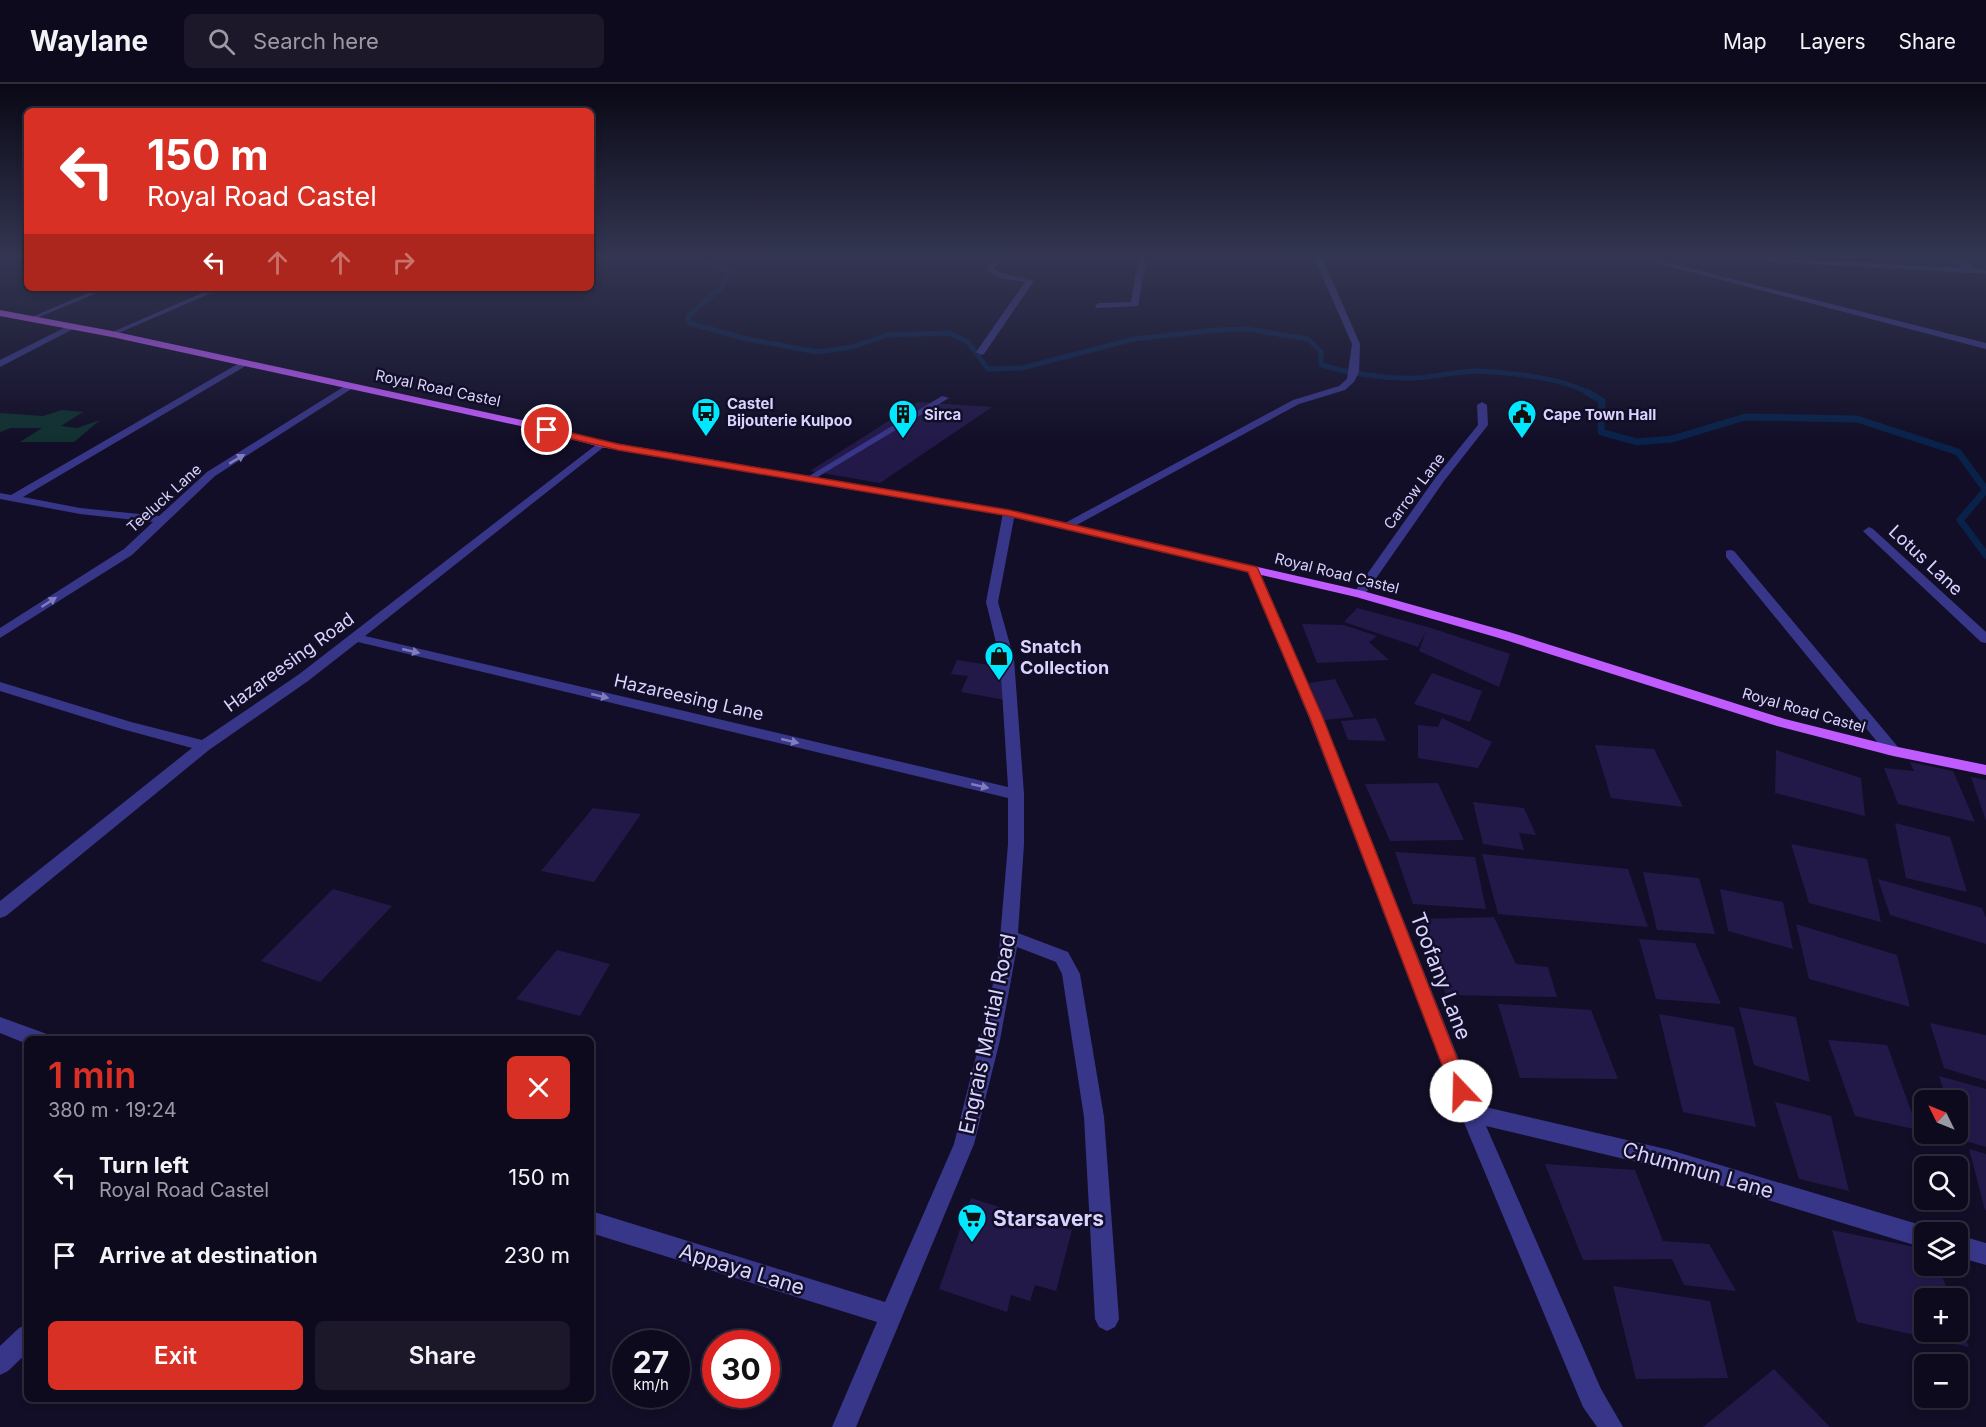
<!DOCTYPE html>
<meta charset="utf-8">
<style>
:root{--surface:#0e0a1d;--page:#1c182a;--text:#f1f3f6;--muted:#9b9aa4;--line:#2e2b3b;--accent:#d93025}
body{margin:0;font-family:Inter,sans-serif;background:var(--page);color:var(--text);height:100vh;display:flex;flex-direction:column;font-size:22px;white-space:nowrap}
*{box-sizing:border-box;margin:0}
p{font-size:20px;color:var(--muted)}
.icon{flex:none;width:33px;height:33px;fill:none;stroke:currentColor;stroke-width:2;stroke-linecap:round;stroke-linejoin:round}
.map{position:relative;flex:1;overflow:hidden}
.drawer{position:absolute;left:24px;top:952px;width:570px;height:366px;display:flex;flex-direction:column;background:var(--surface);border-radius:9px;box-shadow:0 3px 9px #0003,0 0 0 2px var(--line)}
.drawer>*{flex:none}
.top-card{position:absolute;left:24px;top:24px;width:570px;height:183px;border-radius:9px;box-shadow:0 3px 9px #0003,0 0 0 2px var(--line);background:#d93025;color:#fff;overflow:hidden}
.needle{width:39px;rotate:313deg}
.fabs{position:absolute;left:1914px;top:1006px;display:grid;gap:12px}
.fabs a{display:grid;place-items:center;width:54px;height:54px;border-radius:9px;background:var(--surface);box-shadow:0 3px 9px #0003,0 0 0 2px var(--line);font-size:30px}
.speed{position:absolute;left:612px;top:1246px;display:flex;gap:12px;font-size:30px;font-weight:700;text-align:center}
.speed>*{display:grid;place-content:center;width:78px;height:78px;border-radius:50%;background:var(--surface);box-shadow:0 3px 9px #0003,0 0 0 2px var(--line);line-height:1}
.speed small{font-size:15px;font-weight:400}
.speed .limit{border:9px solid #d22;background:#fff;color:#111}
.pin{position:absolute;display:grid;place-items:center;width:51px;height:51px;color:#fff;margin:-26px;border:3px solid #fff;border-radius:50%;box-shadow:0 2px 6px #0007}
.me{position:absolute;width:66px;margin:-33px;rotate:339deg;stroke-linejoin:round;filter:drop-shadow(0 0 4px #0008)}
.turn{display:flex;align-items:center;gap:21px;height:126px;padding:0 24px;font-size:27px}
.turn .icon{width:78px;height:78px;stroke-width:2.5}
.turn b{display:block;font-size:42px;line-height:51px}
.lanes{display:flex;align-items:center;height:57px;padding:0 24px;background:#0003;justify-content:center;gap:30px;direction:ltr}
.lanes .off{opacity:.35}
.round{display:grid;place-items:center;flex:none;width:63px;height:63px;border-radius:9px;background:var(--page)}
.overview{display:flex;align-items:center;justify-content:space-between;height:102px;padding:0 24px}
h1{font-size:36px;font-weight:600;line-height:45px;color:var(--accent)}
.cta{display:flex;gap:12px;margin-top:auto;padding:12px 24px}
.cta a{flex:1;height:69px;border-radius:9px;background:var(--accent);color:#fff;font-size:24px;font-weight:600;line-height:69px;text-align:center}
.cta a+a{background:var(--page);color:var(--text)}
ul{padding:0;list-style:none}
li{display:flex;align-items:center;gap:18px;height:78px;padding:0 24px}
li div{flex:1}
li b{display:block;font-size:22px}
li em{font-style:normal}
header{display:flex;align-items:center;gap:36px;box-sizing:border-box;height:84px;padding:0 30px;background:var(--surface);border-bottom:2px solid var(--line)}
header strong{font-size:28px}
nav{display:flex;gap:33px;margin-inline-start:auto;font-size:21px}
.search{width:420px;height:54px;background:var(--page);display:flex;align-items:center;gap:15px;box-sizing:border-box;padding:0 21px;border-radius:9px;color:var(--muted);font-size:22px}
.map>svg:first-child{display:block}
</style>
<header>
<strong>Waylane</strong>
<div class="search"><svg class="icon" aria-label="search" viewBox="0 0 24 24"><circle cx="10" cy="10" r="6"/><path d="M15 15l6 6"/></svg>Search here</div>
<nav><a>Map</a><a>Layers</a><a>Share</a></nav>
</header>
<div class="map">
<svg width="1986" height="1343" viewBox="0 0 1986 1343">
<rect width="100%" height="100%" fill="#120e27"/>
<!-- green -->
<polygon fill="#103130" points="62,326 83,328 61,342 77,344 100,336 74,358 20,358 42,344 11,344 0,348 0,329 43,332"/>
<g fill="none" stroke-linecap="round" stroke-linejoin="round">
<!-- stream-far1 -->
<path stroke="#09224a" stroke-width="5" d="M 617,171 C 654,172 696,167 729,188 L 721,204 L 688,232 L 689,239 L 747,255 L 817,268 L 852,263 L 887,251 L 949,249 L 968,258 L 988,285 L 1022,284 L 1134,255 L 1217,246 L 1247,245 L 1308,255 L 1321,268 L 1321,281 C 1352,290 1385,295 1417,294 C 1437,293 1457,287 1477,287 C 1507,288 1565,294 1590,310"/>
<!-- stream -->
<g stroke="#09224a" stroke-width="7">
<polyline points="1587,308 1602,317 1601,348 1637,358 1672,355 1745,333 1857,335 1958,368 1986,406"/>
<polyline points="1986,406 1960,436 1986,471"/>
</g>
</g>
<!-- building -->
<g fill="#221949">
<polygon points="918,318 992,323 880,399 810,387"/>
<polygon points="1357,524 1428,543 1510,570 1499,603 1419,567 1426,547 1418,563 1344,538"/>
<polygon points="1302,540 1344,541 1377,552 1369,558 1389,576 1317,579"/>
<polygon points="957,576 1002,583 1005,616 961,608 968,592 951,590"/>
<polygon points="1432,589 1482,607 1470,638 1414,620"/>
<polygon points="1335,595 1354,633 1324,636 1309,599"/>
<polygon points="1376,634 1386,657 1348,656 1341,637"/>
<polygon points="1442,634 1492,658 1478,684 1418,674 1418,641 1438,643"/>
<polygon points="1595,661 1654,665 1683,723 1611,714"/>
<polygon points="1776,666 1861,694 1865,732 1775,709"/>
<polygon points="1910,678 1953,687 1975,738 1898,720 1884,684 1914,687"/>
<polygon points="1971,693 1986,696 1986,737"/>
<polygon points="1438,699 1464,756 1390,757 1365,700"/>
<polygon points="1473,718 1524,724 1536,751 1519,749 1524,766 1483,760"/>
<polygon points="593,724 641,730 594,798 541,787"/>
<polygon points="1895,739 1950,753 1967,808 1906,794"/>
<polygon points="1791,760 1867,775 1881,838 1809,819"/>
<polygon points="1395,768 1475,773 1486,825 1413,820"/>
<polygon points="1482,770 1628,785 1648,843 1498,830"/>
<polygon points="1643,788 1699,794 1715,850 1657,846"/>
<polygon points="1878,795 1982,824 1986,834 1986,860 1890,831"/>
<polygon points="333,805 392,822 320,898 261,877"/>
<polygon points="1720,805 1783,818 1793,865 1728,847"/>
<polygon points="1494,833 1516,880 1548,883 1557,913 1446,911 1420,835"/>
<polygon points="1796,840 1897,871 1910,923 1809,895"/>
<polygon points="1639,855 1695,859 1721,920 1656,915"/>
<polygon points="557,866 610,880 580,932 516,915"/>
<polygon points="1498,920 1591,926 1618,995 1520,994"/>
<polygon points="1739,923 1796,933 1810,998 1754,981"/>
<polygon points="1659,930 1734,943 1756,1043 1683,1028"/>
<polygon points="1930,939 1986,951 1986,997 1944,984"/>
<polygon points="1828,956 1887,961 1918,1046 1855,1032"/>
<polygon points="1939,992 1986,1005 1986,1063 1959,1055 1958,1017 1947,1017"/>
<polygon points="1775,1018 1831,1032 1849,1107 1799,1095"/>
<polygon points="1969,1065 1986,1070 1986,1126 1985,1126"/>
<polygon points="1545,1080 1635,1086 1663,1157 1709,1160 1736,1207 1684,1201 1672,1175 1583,1176"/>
<polygon points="971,1114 1072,1146 1056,1207 1035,1201 1030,1217 1011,1211 1007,1228 939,1205"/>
<polygon points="1832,1146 1924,1165 1924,1182 1938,1182 1951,1215 1924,1215 1924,1248 1958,1248 1958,1233 1969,1263 1857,1238"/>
<polygon points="1613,1202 1710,1217 1728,1294 1636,1295"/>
<polygon points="1774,1285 1830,1343 1703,1343"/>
</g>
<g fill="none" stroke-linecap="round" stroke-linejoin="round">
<!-- lane -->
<g fill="#383688" fill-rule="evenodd">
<polygon points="100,204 109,204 32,236 27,235"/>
<polygon points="160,204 209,206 223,204 114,251 110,251 110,249 202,209 163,206"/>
<polygon points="942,312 949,314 811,397 804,395"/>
</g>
<!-- street -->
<g fill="#383688" fill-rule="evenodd">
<path d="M 1004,171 L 1012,171 L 994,184 L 998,188 L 1034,197 L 984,270 L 981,271 L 976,268 L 1025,198 C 1013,196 989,196 987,182 Z"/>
<polygon points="1139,171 1147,171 1138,222 1096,224 1095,222 1099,219 1131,218"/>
<polygon points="1313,171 1321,171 1360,260 1359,288 1354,298 1345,306 1299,320 1073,443 1065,443 1065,439 1293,316 1339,302 1347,295 1352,260"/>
<polygon points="1626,171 1637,171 1986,259 1986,265"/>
<path d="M 1679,171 L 1716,171 L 1963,184 L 1943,171 C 1959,170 1969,185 1986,186 L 1986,190 L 1683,173 Z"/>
<polygon points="70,241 77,243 0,283 0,276"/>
<polygon points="241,278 249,280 23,413 80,424 159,432 207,388 348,300 356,302 215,392 132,471 0,554 0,544 124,465 153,438 80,430 0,415 0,409 11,411"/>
<polygon points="1482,318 1487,321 1488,341 1444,397 1363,513 1355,513 1353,510 1436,393 1478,341 1477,321"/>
<polygon points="601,357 606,360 605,362 365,552 1008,703 1000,575 986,518 1003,429 1009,426 1015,429 998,518 1014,575 1024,710 1024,760 1018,849 1068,868 1080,890 1104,1033 1119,1235 1115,1243 1107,1247 1099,1243 1095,1235 1084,1033 1062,890 1056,878 1017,863 1000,956 974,1060 856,1343 832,1343 877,1238 591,1149 591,1127 885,1218 954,1060 980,956 998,878 1008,760 1008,714 358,558 308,597 209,666 6,832 0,834 0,817 192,664 122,645 0,607 0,598 131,638 202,656 298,591"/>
<polygon points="1869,443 1873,445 1986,548 1986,559 1981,558 1865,449 1863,447"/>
<polygon points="1730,466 1734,467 1898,663 1900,667 1898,671 1888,671 1726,473 1726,467"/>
<polygon points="1253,482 1259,486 1323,634 1477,1021 1670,1066 1924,1142 1932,1145 1933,1149 1924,1149 1924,1164 1670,1086 1486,1042 1601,1305 1623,1343 1597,1343 1583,1323 1460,1029 1309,634 1247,486"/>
<polygon points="0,933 47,950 49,956 27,956 27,960 0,949"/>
<polygon points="1958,1151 1986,1159 1986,1181 1958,1173"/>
<polygon points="27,1240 27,1269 8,1287 0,1291 0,1262 19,1244"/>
</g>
<!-- primary -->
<polygon fill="#c05bff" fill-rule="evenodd" points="0,226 112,247 526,337 602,357 1009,426 1363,507 1509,548 1785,635 1893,662 1986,681 1986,691 1893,672 1777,642 1499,554 1356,513 1009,432 601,363 525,343 112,253 0,232"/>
</g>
<!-- one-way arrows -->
<defs><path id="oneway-solid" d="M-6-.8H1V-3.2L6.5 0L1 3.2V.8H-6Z" transform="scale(1.5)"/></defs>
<g fill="#807dbe">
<use href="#oneway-solid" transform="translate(237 375) rotate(-31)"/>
<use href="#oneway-solid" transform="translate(49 518) rotate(-33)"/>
<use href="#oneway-solid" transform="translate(411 567) rotate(13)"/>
<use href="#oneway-solid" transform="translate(600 612) rotate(13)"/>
<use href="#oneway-solid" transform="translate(790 657) rotate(13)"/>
<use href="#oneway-solid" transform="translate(980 702) rotate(13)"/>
</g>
<!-- sky -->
<linearGradient id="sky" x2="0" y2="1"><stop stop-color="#0a0815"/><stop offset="0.48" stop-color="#333652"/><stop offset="1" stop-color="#333652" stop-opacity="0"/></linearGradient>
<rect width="1986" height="359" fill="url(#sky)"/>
<!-- route -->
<polygon fill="#d93025" stroke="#8d1f18" stroke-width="1.5" points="547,343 618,360 1009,426 1257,483 1323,634 1470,1007 1468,1013 1461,1016 1455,1013 1452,1007 1310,634 1248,488 1009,432 618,366 543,348 542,346"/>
<!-- icons -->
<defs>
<g id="bus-pin" transform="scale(1.5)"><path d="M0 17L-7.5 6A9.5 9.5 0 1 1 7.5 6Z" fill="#00e8ff" stroke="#120e27"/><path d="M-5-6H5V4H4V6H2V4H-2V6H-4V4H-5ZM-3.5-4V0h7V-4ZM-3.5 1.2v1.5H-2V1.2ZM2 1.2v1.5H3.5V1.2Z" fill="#111"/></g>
<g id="building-pin" transform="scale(1.5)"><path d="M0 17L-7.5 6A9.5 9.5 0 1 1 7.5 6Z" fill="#00e8ff" stroke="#120e27"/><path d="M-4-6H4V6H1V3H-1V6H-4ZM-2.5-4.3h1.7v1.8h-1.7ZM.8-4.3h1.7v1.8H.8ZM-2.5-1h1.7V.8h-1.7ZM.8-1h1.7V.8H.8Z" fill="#111"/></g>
<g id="civic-pin" transform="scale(1.5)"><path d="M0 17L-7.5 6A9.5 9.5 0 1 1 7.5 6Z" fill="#00e8ff" stroke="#120e27"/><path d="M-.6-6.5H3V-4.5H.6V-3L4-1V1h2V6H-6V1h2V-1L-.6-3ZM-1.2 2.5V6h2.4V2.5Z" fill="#111"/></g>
<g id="shop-pin" transform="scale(1.5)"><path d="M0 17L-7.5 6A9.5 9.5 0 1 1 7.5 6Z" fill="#00e8ff" stroke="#120e27"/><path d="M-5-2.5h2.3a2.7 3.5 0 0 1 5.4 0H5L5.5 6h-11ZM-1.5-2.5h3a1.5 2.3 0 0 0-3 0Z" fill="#111"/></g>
<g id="supermarket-pin" transform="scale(1.5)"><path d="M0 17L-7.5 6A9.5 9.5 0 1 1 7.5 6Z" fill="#00e8ff" stroke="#120e27"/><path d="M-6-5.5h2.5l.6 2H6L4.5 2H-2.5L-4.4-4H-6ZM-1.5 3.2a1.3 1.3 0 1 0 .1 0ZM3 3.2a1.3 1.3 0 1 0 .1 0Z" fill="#111"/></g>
</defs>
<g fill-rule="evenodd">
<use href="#bus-pin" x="706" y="328"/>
<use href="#building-pin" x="903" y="330"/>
<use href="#civic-pin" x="1522" y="330"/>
<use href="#shop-pin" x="999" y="572"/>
<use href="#supermarket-pin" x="972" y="1134"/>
</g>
<g text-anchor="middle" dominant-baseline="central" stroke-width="5" stroke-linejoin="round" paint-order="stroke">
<!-- far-street labels -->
<g font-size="15" fill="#d8d4ff" stroke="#120e27">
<text transform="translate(438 304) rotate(12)">Royal Road Castel</text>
<text transform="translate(1414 407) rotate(-53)">Carrow Lane</text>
<text transform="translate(164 414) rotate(-42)">Teeluck Lane</text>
<text transform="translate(1337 489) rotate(14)">Royal Road Castel</text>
<text transform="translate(1804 626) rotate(16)">Royal Road Castel</text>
</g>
<!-- far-poi labels -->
<g font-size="15" font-weight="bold" fill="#d8d4ff" stroke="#120e27" text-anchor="start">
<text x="727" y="319">Castel<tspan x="727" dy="17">Bijouterie Kulpoo</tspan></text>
<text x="924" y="330">Sirca</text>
<text x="1543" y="330">Cape Town Hall</text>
</g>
<!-- street labels -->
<g font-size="18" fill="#d8d4ff" stroke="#120e27">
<text transform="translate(1926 476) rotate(43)">Lotus Lane</text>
<text transform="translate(289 578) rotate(-36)">Hazareesing Road</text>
<text transform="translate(689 613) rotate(13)">Hazareesing Lane</text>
</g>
<!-- poi labels -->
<g font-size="18" font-weight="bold" fill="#d8d4ff" stroke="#120e27" text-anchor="start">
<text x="1020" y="562">Snatch<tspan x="1020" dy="21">Collection</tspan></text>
</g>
<!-- near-street labels -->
<g font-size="21" fill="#d8d4ff" stroke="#120e27">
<text transform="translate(1441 892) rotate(69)">Toofany Lane</text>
<text transform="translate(987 950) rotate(-78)">Engrais Martial Road</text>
<text transform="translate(1698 1086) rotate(16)">Chummun Lane</text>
<text transform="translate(742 1185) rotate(17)">Appaya Lane</text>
</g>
<!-- near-poi labels -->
<g font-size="21" font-weight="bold" fill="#d8d4ff" stroke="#120e27" text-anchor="start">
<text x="993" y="1134">Starsavers</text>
</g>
</g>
</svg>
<div class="fabs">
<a><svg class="needle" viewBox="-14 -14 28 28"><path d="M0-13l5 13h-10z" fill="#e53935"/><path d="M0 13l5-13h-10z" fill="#9b9aa4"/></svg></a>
<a><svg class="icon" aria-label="search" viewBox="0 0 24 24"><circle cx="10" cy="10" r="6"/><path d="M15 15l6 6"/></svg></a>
<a><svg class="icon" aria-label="layers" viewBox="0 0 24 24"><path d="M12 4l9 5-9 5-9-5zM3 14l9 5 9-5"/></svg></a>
<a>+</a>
<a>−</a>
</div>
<div class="speed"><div>27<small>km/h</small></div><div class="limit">30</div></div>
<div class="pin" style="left:547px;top:346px;background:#d93025"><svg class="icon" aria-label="arrive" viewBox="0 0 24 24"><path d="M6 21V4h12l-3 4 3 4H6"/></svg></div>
<svg class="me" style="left:1461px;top:1007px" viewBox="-20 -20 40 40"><circle r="19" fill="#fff"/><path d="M0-13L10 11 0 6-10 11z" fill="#d93025"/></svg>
<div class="top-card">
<div class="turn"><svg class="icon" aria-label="left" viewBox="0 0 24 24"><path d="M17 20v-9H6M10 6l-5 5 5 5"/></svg><div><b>150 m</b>Royal Road Castel</div></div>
<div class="lanes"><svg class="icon" aria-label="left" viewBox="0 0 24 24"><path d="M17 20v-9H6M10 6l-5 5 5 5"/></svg><svg class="icon off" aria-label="ahead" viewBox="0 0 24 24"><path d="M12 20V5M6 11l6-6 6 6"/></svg><svg class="icon off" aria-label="ahead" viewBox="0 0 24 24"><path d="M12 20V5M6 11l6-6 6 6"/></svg><svg class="icon off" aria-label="right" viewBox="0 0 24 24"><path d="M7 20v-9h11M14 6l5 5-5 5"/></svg></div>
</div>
<section class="drawer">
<div class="overview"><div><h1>1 min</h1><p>380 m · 19:24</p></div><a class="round" style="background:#d93025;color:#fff"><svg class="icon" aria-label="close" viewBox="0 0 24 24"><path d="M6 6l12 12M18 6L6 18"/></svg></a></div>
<ul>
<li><svg class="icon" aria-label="left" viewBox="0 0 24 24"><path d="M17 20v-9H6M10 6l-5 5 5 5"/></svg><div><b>Turn left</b><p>Royal Road Castel</p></div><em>150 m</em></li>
<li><svg class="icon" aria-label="arrive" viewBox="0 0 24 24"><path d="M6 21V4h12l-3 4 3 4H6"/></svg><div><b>Arrive at destination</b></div><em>230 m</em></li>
</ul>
<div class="cta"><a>Exit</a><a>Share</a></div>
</section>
</div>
